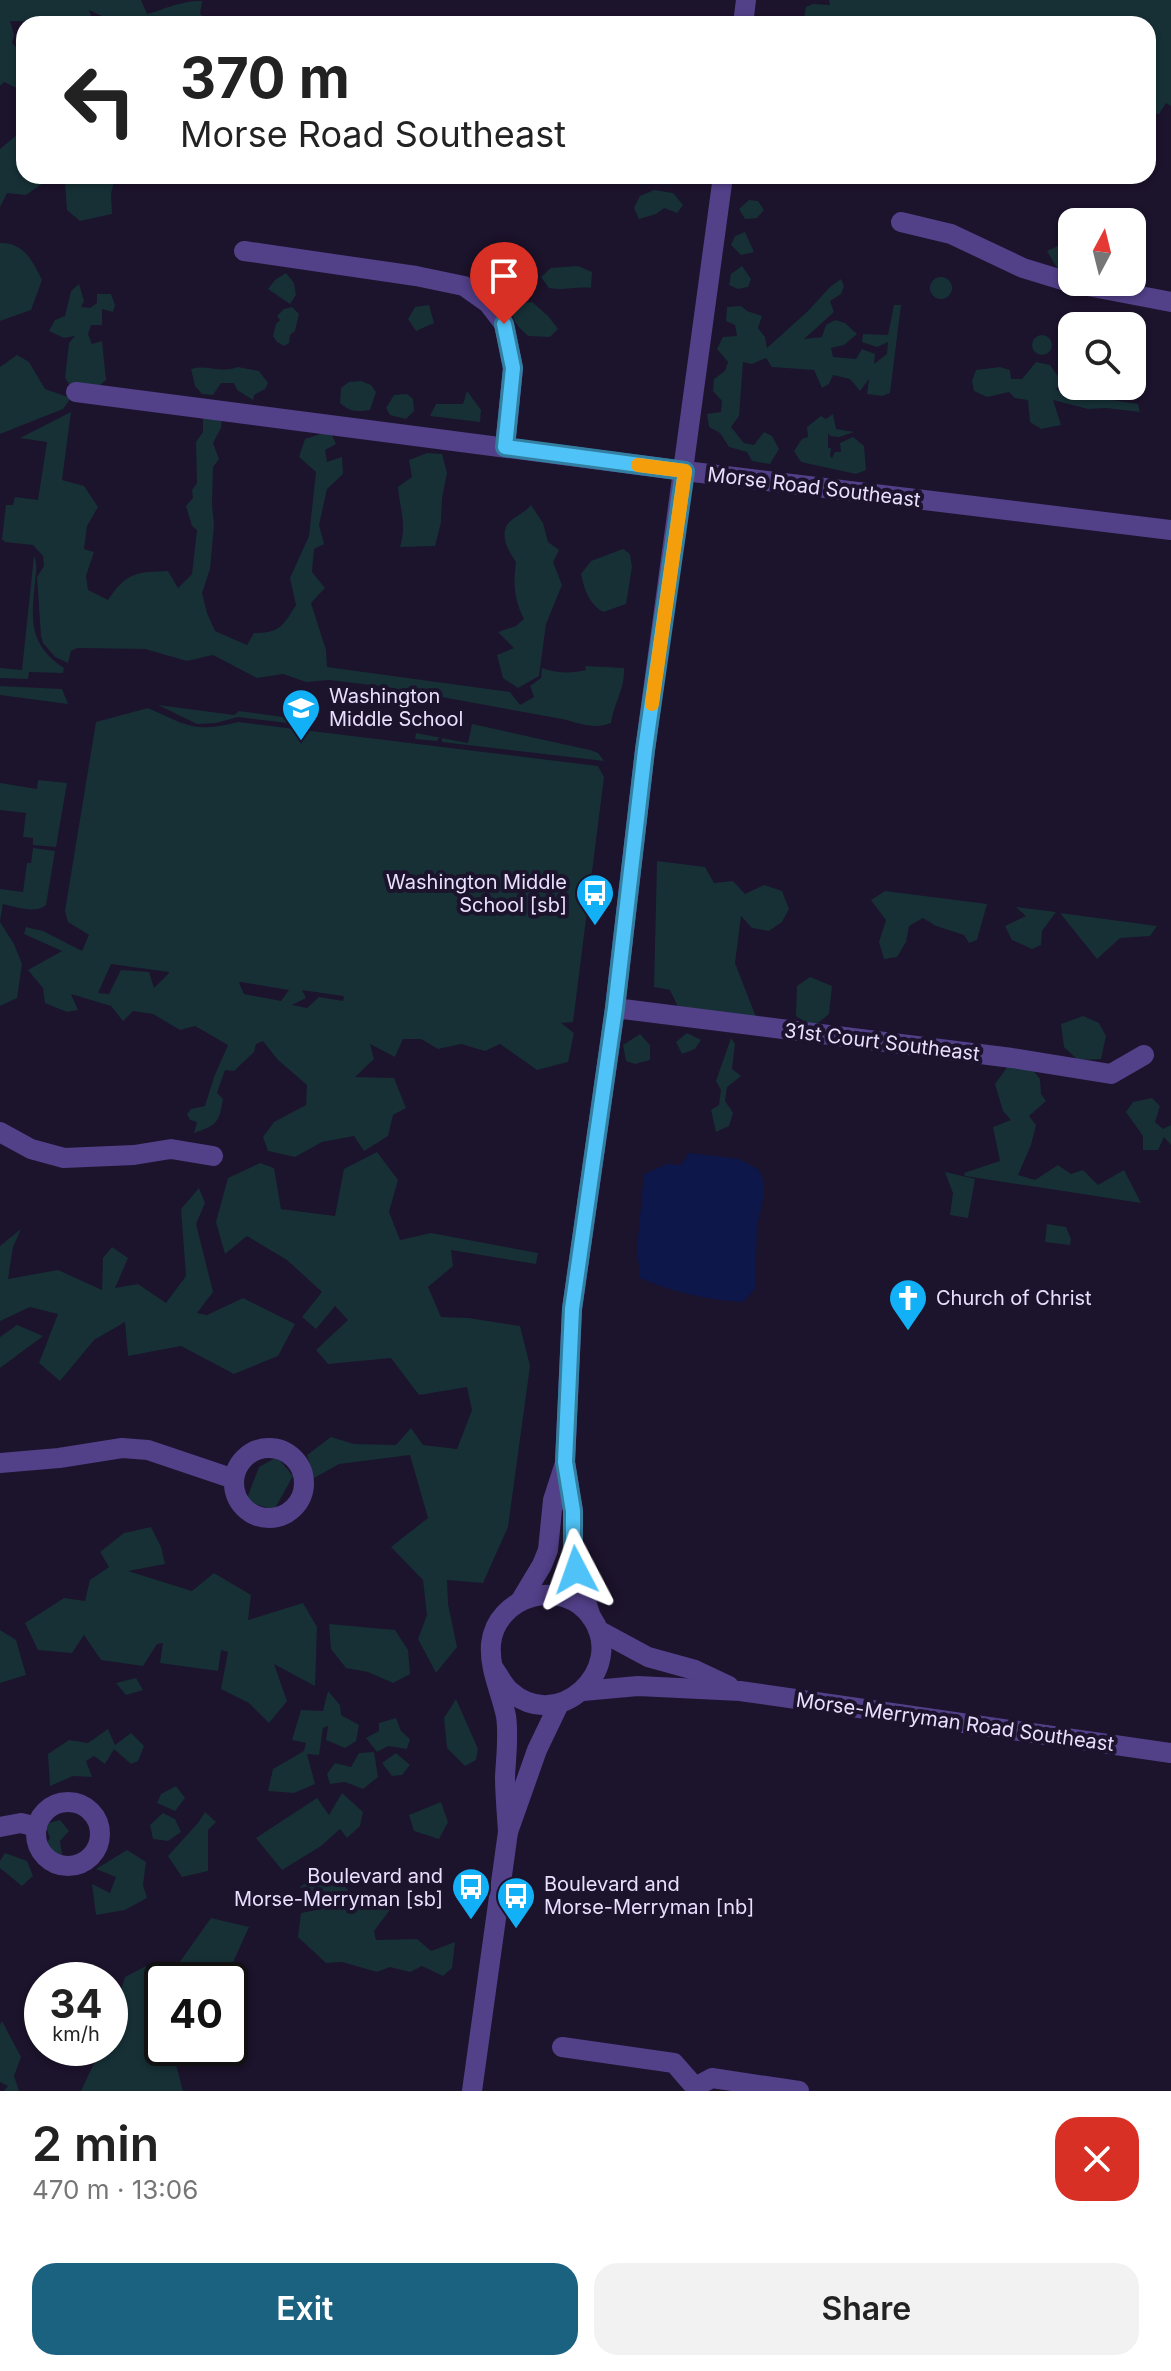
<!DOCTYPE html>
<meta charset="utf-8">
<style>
:root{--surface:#fff;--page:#f2f2f2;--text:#222;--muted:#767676;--accent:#1b6281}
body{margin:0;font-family:Inter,sans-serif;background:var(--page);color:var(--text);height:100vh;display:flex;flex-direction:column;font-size:30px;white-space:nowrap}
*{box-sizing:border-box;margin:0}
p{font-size:26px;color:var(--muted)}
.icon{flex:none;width:44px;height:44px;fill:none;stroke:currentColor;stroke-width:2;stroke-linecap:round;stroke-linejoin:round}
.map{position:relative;height:2091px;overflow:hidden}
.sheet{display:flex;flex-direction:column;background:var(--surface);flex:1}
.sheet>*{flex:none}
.hud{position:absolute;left:16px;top:16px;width:1140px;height:168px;border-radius:24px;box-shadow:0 2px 6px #0004;background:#fff;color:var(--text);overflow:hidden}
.needle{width:52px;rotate:7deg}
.controls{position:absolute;left:1058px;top:208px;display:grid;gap:16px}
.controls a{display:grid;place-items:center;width:88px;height:88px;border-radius:16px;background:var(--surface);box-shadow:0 2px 6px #0004;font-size:40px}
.speed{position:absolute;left:24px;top:1962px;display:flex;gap:16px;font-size:40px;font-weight:700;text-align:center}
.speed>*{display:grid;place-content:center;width:104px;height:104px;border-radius:50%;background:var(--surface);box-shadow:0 2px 6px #0004;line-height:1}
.speed small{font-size:20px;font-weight:400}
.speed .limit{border:4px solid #111;border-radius:12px;background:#fff;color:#111}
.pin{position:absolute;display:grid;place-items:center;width:68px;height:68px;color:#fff;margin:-82px -34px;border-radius:50% 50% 50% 0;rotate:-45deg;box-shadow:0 0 8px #0007}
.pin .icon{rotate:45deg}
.me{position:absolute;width:88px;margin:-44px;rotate:356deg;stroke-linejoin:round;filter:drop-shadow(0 0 6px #0008)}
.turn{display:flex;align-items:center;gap:28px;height:168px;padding:0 32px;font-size:36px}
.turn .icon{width:104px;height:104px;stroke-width:2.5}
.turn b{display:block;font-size:56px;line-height:68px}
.round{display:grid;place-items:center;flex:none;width:84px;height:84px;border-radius:24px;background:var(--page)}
.head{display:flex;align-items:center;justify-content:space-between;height:136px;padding:0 32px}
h1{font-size:48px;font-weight:600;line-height:60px}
.primary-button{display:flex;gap:16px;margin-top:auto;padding:16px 32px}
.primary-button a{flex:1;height:92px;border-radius:24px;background:var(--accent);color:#fff;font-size:32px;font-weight:600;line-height:92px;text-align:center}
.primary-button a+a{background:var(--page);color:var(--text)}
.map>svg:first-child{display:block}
</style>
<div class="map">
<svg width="1171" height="2091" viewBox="0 0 1171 2091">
<rect width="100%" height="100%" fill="#1c132c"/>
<!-- green -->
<g fill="#163036" fill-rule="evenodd">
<path d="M 0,0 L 141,0 L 147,14 C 166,9 182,0 202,1 L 200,14 L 214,24 L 108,24 L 106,18 L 89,10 L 94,24 L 10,21 L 14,35 L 12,43 L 24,56 L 23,91 L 4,82 L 0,86 Z"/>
<polygon points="829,0 1171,0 1171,106 1166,103 1159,114 1148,112 1148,24 807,24 804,18 806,7 813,4 830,5"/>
<polygon points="24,129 24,176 135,176 133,179 115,177 111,194 112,214 80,221 67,210 65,182 50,178 26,195 7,193 0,207 0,149"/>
<polygon points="654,190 673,193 683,205 677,213 664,208 656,214 639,219 634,208 640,196"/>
<polygon points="749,200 758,201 764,210 757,218 745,219 739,209"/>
<polygon points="745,232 754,252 741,255 731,245 735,236"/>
<polygon points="1066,242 1072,251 1071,266 1057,268 1047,251"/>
<path d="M 0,243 C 24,242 33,262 42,280 L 31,310 L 0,321 Z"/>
<path d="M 578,266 L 592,272 L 591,288 C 576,286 564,291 549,288 L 541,277 L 551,268 Z"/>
<polygon points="742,266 751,279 748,287 738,289 729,285 731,274"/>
<polygon points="286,273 294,283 296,295 290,304 268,289 275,280"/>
<circle cx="941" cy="288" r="11"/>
<polygon points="841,279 844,286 841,294 830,301 834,312 804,339 822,337 826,325 835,320 845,323 857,334 844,345 831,348 833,357 856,359 862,349 875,354 874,364 887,354 888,342 877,347 862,342 863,334 888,335 894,305 901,305 890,393 882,396 867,394 869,379 860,391 850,379 833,375 829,384 822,388 814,370 772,367 766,358 752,364 743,362 739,416 731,427 744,443 754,445 764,432 772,436 779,449 770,464 752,461 747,452 729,447 720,433 709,427 707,414 721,412 722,401 713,391 714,379 725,371 728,362 717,349 723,337 737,336 735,325 726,321 727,307 741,306 747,311 762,316 758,328 765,337 767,348 808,311 830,287"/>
<polygon points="79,284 84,301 81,307 90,308 97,303 97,294 111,294 115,305 113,312 102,309 102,325 91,325 88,334 92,344 102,341 106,380 93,391 75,393 65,378 69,343 75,336 64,338 49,331 55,320 65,316 71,291"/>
<path d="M 532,302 L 548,316 L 558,329 L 550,337 L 528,336 C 517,326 511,319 510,304 Z"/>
<polygon points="429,305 434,323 416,331 408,319 415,307"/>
<polygon points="292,307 299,314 295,331 290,335 289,343 284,346 277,342 273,336 276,324 280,320 277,316 284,309"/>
<circle cx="1042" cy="345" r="10"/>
<polygon points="17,355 29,362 45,389 71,398 63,409 0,434 0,367"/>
<polygon points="1036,362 1050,365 1062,382 1056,389 1064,394 1086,387 1106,399 1138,404 1140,412 1106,408 1088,409 1053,400 1061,425 1041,429 1030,422 1028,400 1015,398 1009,392 987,397 974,391 972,381 976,370 1000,367 1010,370 1011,379 1022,379"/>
<path d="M 238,367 L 259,371 L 268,383 L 265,389 L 254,395 L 253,400 L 237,390 L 234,383 L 221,383 L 213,395 L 202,394 L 195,386 L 191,369 C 210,364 217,374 238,367 Z"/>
<path d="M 361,381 L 371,385 L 376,392 L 370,410 C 357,412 350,412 340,403 L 341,388 L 349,382 Z"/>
<polygon points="467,391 481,410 480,422 430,416 436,404 463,404"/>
<polygon points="407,394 413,399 414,411 406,419 390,415 386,408 394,395"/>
<path d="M 71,412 L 62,480 L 84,486 L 98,507 L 87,526 L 84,549 L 94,552 L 86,576 L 88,590 L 108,600 C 127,572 136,572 168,571 L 178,588 L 192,574 L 197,530 L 192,526 L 186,506 L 193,498 L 192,490 L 197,483 L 196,442 L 203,432 L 203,414 L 222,417 L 221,428 L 213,443 L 219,459 L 213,467 L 212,505 L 214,525 L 210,569 L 202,593 L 207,613 L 215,631 L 247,645 L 254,633 C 280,633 283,626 296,605 L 290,578 L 309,536 L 316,472 L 299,457 L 305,439 L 330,431 L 336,444 L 325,450 L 327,462 L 342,457 L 343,474 L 327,489 L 319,525 L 324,544 L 314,549 L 312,572 L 325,588 L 311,603 L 326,650 L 327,667 L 510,692 L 520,705 L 534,697 L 530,686 L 541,678 L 542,668 C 555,673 572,674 586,670 L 585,666 L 624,668 C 625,690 614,702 611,723 C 594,730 579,723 562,719 L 387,687 L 329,680 L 306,682 L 283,674 L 257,678 L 213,655 L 187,661 L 145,649 L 77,648 L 71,651 L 68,663 L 55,657 L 43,643 L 41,636 L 37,577 L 44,566 L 43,556 L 33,545 L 5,542 L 2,539 L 6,505 L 13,505 L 15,497 L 38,500 L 47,442 L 20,438 Z"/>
<polygon points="833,414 836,429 854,432 839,437 830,436 828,433 828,448 831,448 830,456 832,458 835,452 841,452 840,443 853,437 864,446 866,470 856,474 801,462 794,451 802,439 808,437 807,427 821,416 826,419"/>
<path d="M 427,453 L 442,454 L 447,473 L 442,498 L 441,522 L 435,546 L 400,547 C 407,523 400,511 398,487 L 412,477 L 409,460 Z"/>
<path d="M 531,505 L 543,523 L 548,542 L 559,550 L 553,562 L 562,585 L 546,624 L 539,676 L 518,688 L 503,678 L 497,655 L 514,648 L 498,632 L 516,626 L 524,619 C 514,599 513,585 516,562 C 506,548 496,528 516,517 C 523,512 526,511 531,505 Z"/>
<path d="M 623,549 L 630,554 L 632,567 L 626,604 L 603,612 C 589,604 584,589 581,574 L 591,561 Z"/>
<path d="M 34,556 C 38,565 36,572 35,582 C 31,620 29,645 64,668 L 63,673 L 29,672 L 28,679 L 0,678 L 0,668 L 22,670 Z"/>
<polygon points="0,686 62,689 68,704 0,695"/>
<polygon points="158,705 234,715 239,711 297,719 296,724 238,717 216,723 197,724"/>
<path d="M 148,708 C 188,726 195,733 238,722 L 598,766 L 604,777 L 573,1022 L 561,1023 L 574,1033 L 568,1062 L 537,1070 L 500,1044 L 485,1051 L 461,1044 L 438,1049 L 421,1039 L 403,1039 L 395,1057 L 370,1044 L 374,1059 L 355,1077 L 394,1078 L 406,1108 L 393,1115 L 388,1136 L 364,1151 L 354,1136 L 322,1142 L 295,1157 L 268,1151 L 263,1137 L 274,1122 L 306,1105 L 307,1085 L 278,1060 L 263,1041 L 256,1044 L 254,1052 L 234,1071 L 225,1070 L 217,1093 L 223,1099 C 219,1123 217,1125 194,1133 L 197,1122 L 190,1120 L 187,1114 L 191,1109 L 205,1106 L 214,1077 L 228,1045 L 195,1026 L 180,1030 L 153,1014 L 133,1011 L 123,1021 L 111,1006 L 71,994 L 78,1010 L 67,1012 L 45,1003 L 43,988 L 28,970 L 62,951 L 24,934 L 26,927 L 43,931 L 82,951 L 89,935 L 68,922 L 65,911 L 96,722 ZM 111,964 L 169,972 L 169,973 L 154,988 L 149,972 L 121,970 L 109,994 L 98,993 ZM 239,983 L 240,982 L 289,990 L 281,1001 L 244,994 ZM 302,990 L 343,996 L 344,997 L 343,1001 L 319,997 L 307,1008 L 292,1005 L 306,998 Z"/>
<polygon points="472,724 590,750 598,753 604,761 442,742 442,738 439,737 437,741 415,739 416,733 468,743"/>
<polygon points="38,780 67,783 56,847 33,845 33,838 23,837 26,813 0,810 0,783 37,789"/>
<path d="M 33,848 L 55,851 L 46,905 C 35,914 16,907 3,904 L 0,921 L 0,889 L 23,892 L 27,863 L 31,863 Z"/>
<polygon points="657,861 705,867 714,883 733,881 745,894 764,885 782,891 789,909 782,922 769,931 752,928 741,916 735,963 756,1017 679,1009 670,990 654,987"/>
<polygon points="885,891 987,904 977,940 969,943 964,935 936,926 923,918 909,926 906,942 897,957 884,959 879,942 886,920 871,900"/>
<polygon points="1016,907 1056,912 1042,931 1041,945 1032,949 1012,940 1005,926 1026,916"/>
<polygon points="1060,913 1157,926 1150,936 1120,938 1097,959"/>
<polygon points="0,922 14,944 22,964 17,998 0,1006"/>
<polygon points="810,977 832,986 829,1014 813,1027 796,1016 797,986"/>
<polygon points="1083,1016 1099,1023 1106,1036 1101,1059 1078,1060 1064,1047 1061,1024"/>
<polygon points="687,1033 701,1040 695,1049 682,1054 676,1042"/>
<polygon points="640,1034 650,1045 650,1060 635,1064 626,1061 623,1045"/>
<polygon points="731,1038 735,1044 732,1069 741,1076 727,1087 725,1101 733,1113 729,1126 716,1132 711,1110 719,1105 721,1090 716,1081"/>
<polygon points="1028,1064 1040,1079 1041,1094 1046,1101 1029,1116 1036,1125 1031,1145 1018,1175 1035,1180 1058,1165 1071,1174 1083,1170 1098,1185 1124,1170 1141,1203 965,1176 964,1173 1000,1161 993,1127 1011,1120 1003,1111 995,1084 1008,1066"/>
<polygon points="1152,1098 1160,1106 1155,1122 1163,1129 1171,1125 1171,1145 1164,1137 1158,1150 1143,1150 1143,1136 1126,1112 1133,1102"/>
<polygon points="377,1152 398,1180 389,1212 400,1240 431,1233 538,1253 536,1264 451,1250 453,1266 428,1287 441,1317 468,1318 520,1326 530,1366 508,1527 483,1583 447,1580 448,1604 457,1647 436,1673 418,1639 427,1615 423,1580 391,1547 428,1518 410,1455 339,1464 314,1478 307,1455 331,1437 354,1444 396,1445 411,1428 423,1445 457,1449 472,1410 467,1387 419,1395 391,1358 328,1364 316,1350 348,1320 335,1306 316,1329 302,1317 322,1292 287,1260 247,1236 225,1254 216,1222 228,1178 260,1163 274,1168 281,1209 335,1216 344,1169"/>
<polygon points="945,1172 975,1179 968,1218 950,1215 953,1193"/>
<polygon points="199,1188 205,1203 196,1224 213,1292 197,1313 207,1315 243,1298 295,1324 278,1356 234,1374 181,1346 128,1356 125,1322 94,1340 60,1381 39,1363 58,1314 30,1307 0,1321 0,1246 21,1229 13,1247 8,1279 58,1270 102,1290 103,1258 112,1247 128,1258 115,1288 138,1284 166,1303 186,1276 181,1209"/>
<polygon points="1047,1224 1066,1227 1071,1239 1070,1245 1045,1242"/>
<polygon points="17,1325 43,1336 0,1368 0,1337"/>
<polygon points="277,1457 293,1476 274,1510 246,1501 259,1467"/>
<polygon points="151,1527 161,1547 165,1564 128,1571 192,1591 214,1573 251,1595 248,1620 303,1603 317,1627 315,1686 274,1664 287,1701 269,1723 249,1703 221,1689 228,1652 221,1650 218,1671 160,1663 163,1643 157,1644 143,1666 101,1660 84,1635 72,1653 38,1650 25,1623 64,1598 85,1601 90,1580 109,1567 100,1552 124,1533"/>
<polygon points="329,1624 395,1630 408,1650 410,1674 393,1683 368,1672 346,1668 331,1649"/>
<polygon points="0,1630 16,1640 26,1675 0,1683"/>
<polygon points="136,1678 143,1690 126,1695 116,1683"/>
<polygon points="328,1691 340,1705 341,1715 359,1725 356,1741 345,1748 326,1740 328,1726 323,1728 319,1755 307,1754 315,1784 294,1793 268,1791 273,1769 304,1751 306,1743 292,1740 301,1710 323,1711"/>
<polygon points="456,1699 478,1749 476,1760 465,1766 447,1748 444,1718"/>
<polygon points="396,1718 401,1731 410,1739 407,1749 388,1746 377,1752 366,1738 379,1731 379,1723"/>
<polygon points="108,1729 115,1745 131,1733 144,1746 138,1761 131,1764 114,1749 105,1764 94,1756 86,1761 92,1777 73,1776 50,1786 48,1754 69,1740 88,1743"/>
<polygon points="374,1752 378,1777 363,1789 345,1782 330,1784 327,1774 335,1763 351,1767 359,1753"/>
<polygon points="396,1753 410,1765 402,1775 392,1776 382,1763"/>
<polygon points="176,1786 185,1798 175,1811 157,1803 161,1794"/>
<polygon points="342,1793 363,1812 360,1826 347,1838 340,1829 321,1846 282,1870 256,1838 317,1798 329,1815"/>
<polygon points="441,1802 448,1822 439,1839 414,1831 409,1815"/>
<polygon points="205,1812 216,1822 208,1830 208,1871 182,1877 168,1856 198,1823"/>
<polygon points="163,1813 175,1819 181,1832 168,1841 153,1839 150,1825"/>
<polygon points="60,1820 69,1831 60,1841 62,1854 54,1860 43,1848 50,1838 45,1824"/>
<polygon points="127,1850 146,1862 143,1885 147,1898 125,1910 96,1915 92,1884 110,1893 116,1877 96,1869"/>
<polygon points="5,1853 27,1861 33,1876 22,1886 0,1868 0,1861"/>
<polygon points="327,1868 348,1890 344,1909 365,1902 392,1907 374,1931 376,1940 417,1939 431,1951 455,1942 452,1968 443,1976 422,1966 410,1972 390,1967 377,1972 342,1962 326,1963 298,1937 301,1913 322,1909 300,1887"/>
<polygon points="211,1918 249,1927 225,1980 167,1980"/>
<polygon points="146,1966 152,1999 162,1986 162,2048 226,2048 225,2061 175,2061 183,2091 81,2091 101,2048 110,2048 110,2029 125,1977"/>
<polygon points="2,2021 21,2057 14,2076 19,2091 4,2091 8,2086 0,2082 0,2025"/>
</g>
<!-- water -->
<path fill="#0d174a" d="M 689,1153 L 739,1159 L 759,1170 L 763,1180 L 763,1199 L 757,1226 L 755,1289 L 743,1302 C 708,1300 673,1292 640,1278 L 637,1248 L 644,1174 L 667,1164 L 681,1165 Z"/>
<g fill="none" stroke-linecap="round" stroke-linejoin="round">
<!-- minor -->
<g stroke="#524089" stroke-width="20">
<polyline points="743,24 746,0"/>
<polyline points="901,222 951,234 1023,268 1072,283 1171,302"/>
<polyline points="244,251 416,276 464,286 488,303 504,324 513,368 505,447"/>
<polyline points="76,392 685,471 1171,530"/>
<polyline points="615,1008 1012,1058 1111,1074 1144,1055"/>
<polyline points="0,1132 31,1149 64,1158 134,1155 171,1149 213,1156"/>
<circle cx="269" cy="1483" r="35"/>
<polyline points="0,1463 59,1458 122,1448 148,1450 234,1479"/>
<polyline points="521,1600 542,1565 548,1550 553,1500 564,1466"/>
<polyline points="591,1617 576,1570 573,1552 573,1511 565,1462 572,1309 615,1008 645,750 723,176"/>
<polyline points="598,1630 648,1657 695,1670 729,1686"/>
<path d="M 493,1667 C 498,1674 503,1685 510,1691 C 557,1734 627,1670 592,1618 C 564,1576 496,1595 491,1644 C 489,1669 501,1692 506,1716 C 509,1736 506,1756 505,1777 C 505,1795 507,1814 508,1832"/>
<polyline points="583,1691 638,1686 740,1691 1171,1753"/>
<circle cx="68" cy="1834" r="32"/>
<polyline points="0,1827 21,1823 37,1827"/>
<polyline points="562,2047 674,2063 695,2087"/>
<polyline points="695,2087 712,2078 799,2091"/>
<polyline points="472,2091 508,1832 537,1750 559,1704"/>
</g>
</g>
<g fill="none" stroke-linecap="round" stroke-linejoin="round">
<!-- route casing -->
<g stroke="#337fa1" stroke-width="20">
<polyline id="route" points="504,324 513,368 505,447 685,471 645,750 615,1008 572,1309 565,1462 573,1511 573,1552 576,1570"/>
</g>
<!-- route -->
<use href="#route" stroke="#4fc3f7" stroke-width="14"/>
<!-- slow -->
<polyline stroke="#f59e0b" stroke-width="14" points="638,465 685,471 652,704"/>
</g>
<!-- icons -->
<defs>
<g id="school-pin" transform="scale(2)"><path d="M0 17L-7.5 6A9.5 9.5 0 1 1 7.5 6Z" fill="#12b0f6" stroke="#1c132c"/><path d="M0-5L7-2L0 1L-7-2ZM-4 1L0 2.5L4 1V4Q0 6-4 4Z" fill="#fff"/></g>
<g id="bus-pin" transform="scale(2)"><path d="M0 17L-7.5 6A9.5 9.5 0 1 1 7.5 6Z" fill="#12b0f6" stroke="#1c132c"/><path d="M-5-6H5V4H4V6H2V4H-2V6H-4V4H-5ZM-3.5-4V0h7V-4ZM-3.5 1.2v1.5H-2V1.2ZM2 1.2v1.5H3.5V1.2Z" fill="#fff"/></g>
<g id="church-pin" transform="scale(2)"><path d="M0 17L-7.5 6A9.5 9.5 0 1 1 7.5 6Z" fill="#12b0f6" stroke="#1c132c"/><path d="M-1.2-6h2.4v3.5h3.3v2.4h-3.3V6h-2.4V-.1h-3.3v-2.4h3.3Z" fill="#fff"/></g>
</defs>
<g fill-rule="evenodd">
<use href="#school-pin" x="301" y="708"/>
<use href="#bus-pin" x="595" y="893"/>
<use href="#church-pin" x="908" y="1298"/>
<use href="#bus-pin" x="471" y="1887"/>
<use href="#bus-pin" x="516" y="1896"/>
</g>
<g text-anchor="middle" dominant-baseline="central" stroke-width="8" stroke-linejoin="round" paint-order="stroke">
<!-- street labels -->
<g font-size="20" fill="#e9dffe" stroke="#1c132c">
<text transform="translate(814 487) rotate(7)">Morse Road Southeast</text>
<text transform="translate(882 1042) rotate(7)">31st Court Southeast</text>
<text transform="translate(955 1722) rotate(8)">Morse-Merryman Road Southeast</text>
</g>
<!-- poi labels -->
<g font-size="20" fill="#e9dffe" stroke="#1c132c" text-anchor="start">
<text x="329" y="696">Washington<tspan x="329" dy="23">Middle School</tspan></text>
<text x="567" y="882" text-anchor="end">Washington Middle<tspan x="567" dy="23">School [sb]</tspan></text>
<text x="936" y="1298">Church of Christ</text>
<text x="443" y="1876" text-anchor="end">Boulevard and<tspan x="443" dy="23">Morse-Merryman [sb]</tspan></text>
<text x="544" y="1884">Boulevard and<tspan x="544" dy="23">Morse-Merryman [nb]</tspan></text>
</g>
</g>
</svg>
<div class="controls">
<a><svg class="needle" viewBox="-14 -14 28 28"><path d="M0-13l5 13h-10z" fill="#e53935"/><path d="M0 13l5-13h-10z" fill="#767676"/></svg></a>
<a><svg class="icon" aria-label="search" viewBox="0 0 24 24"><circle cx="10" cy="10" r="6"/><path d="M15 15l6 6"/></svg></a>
</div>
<div class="speed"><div>34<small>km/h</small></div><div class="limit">40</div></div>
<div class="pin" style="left:504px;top:324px;background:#d93025"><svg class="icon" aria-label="arrive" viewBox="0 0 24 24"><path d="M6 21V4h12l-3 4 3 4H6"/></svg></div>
<svg class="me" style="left:576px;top:1570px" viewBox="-20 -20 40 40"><path d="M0-17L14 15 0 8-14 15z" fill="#4fc3f7" stroke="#fff" stroke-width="4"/></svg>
<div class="hud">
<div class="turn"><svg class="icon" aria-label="left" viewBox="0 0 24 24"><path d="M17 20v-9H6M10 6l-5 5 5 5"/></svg><div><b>370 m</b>Morse Road Southeast</div></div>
</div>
</div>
<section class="sheet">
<div class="head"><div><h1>2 min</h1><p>470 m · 13:06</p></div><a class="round" style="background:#d93025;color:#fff"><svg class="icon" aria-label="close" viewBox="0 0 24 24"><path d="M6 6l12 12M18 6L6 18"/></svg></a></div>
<div class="primary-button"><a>Exit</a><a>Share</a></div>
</section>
